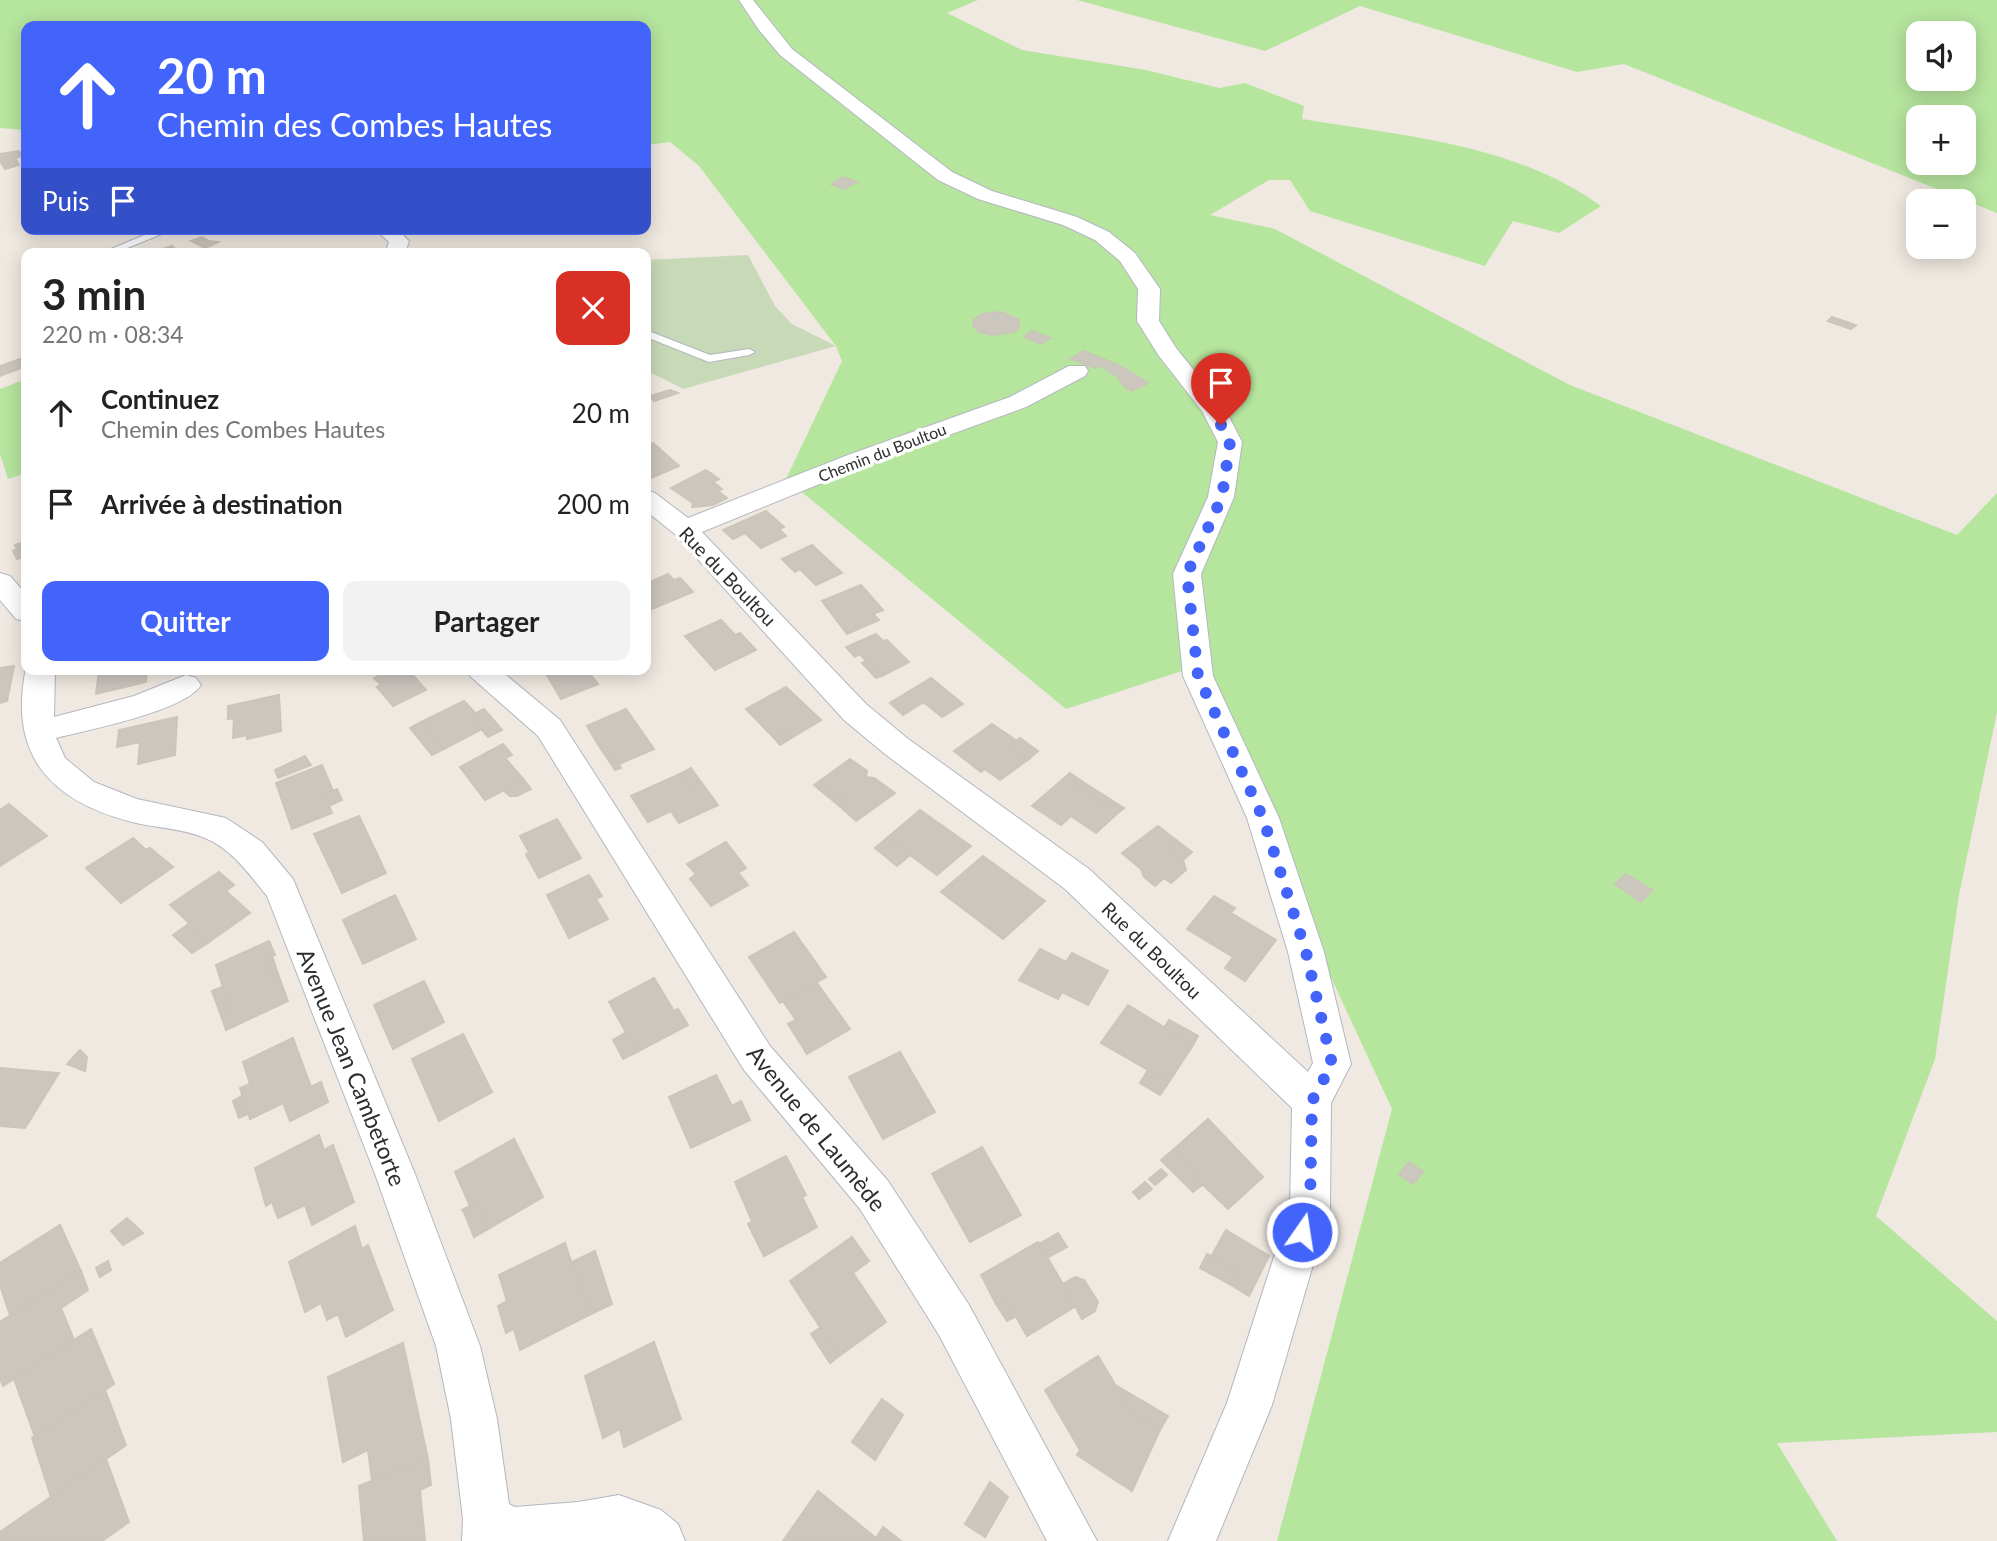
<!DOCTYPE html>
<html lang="fr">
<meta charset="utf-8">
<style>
:root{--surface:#fff;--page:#f2f2f2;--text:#222;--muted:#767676;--accent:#4264fb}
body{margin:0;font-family:Lato,sans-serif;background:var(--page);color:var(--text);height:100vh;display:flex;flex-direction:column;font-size:26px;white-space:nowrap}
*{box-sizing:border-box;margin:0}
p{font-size:23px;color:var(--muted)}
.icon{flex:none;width:38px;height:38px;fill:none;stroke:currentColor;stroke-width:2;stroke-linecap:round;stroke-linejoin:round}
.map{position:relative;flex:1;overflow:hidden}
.details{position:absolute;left:21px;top:248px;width:630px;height:427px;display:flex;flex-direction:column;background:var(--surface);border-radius:14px;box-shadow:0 4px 18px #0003}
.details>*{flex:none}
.hud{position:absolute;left:21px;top:21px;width:630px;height:214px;border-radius:14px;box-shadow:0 4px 18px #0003;background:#4264fb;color:#fff;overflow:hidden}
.fabs{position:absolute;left:1906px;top:21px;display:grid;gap:14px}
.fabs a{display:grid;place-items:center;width:70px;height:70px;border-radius:14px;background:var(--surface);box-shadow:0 4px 18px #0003;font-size:35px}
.pin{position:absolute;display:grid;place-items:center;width:60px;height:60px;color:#fff;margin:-72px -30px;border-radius:50% 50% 50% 0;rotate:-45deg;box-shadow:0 0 7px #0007}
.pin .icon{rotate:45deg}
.me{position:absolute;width:77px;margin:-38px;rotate:13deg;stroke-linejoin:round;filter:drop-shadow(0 0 5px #0008)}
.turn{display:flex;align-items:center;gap:24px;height:147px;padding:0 21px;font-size:32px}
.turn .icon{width:91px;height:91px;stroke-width:2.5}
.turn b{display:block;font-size:49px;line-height:60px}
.then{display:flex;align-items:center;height:66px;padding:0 21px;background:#0003;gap:14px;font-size:26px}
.round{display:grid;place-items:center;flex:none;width:74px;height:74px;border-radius:14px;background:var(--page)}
.headline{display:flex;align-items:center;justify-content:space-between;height:119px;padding:0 21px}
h1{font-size:42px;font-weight:700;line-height:52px}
.action{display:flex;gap:14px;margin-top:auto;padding:14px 21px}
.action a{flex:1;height:80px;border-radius:14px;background:var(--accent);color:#fff;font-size:28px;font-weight:700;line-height:80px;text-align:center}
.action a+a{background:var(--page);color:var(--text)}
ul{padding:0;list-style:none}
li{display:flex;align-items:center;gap:21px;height:91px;padding:0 21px}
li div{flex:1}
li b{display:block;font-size:26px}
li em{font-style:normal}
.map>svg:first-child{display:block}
</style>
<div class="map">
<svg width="1997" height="1541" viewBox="0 0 1997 1541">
<rect width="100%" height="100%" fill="#efe9e1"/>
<!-- green -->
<g fill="#b6e59e" fill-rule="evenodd">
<path d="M 0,0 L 978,0 L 947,13 L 1022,50 L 1146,70 L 1219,88 L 1245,83 L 1304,106 L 1302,119 C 1405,136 1515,144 1601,206 L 1559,233 L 1513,221 L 1485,266 L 1310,211 L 1290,180 L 1269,180 L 1210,215 L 1275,229 L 1570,385 L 1957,535 L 1997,493 L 1997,712 L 1959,895 L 1935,1059 L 1876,1216 L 1997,1321 L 1997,1432 L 1777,1443 L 1837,1541 L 1277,1541 L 1392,1109 L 1188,669 L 1066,709 L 786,479 L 842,361 L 836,346 L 699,166 L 670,142 L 646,145 L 646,26 L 26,26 L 26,130 L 0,128 Z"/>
<path d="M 1077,0 L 1997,0 L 1997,213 L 1624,64 L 1577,72 L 1360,6 L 1265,51 ZM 1918,33 L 1964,33 L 1964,79 L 1918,79 ZM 1964,117 L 1964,163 L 1918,163 L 1918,117 Z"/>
<polygon points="26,379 26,473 8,479 0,454 0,389"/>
</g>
<!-- cemetery -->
<polygon fill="#c8d9b8" points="748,255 775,306 792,324 836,346 683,389 646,370 646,260"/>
<!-- building -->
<g fill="#cbc7bf" stroke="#cbc5ba" stroke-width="2">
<polygon points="19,151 22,156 15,158 19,165 5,169 0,161 0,154"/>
<polygon points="843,177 857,182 844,189 831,184"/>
<polygon points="202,237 209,241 218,242 205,248 191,241"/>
<polygon points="172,246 181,254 148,254"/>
<polygon points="1001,312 1019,320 1019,327 1014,332 991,335 980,332 974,327 973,321 982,314"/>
<polygon points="1832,317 1856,325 1851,329 1828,321"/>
<polygon points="1032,331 1050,338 1041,344 1024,337"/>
<polygon points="1083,351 1113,363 1117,365 1106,369 1101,366 1096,368 1071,359"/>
<polygon points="26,357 26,366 0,376 0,366"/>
<polygon points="1117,365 1127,370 1148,383 1131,391 1123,385 1120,381 1122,380 1106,369"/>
<polygon points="670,390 678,393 654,401 650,396"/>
<polygon points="653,443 679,466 651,478 646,473 646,446"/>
<polygon points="706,470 719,479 713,482 722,489 718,491 727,498 713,505 692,507 693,503 671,488"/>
<polygon points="766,511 784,527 779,529 786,536 761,548 745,533 733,539 723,530"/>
<polygon points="26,541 26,556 17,559 13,551 17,549 15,545"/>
<polygon points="812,545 842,573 816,585 800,569 795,572 782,559"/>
<polygon points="668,574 674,580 680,578 693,592 647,611 646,584"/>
<polygon points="861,585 883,610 873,614 879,620 847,634 822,601"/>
<polygon points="721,620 735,635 740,633 756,650 715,670 685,636"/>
<polygon points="876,634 883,641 887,640 909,662 884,675 870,660 866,661 860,654 855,657 846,647"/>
<polygon points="870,660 884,675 876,678 862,663"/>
<polygon points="14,666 7,701 0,703 0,668"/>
<polygon points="93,670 147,670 146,682 96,694 99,671"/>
<polygon points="390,670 413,670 410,672 426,690 393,706 377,687 381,685 374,678"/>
<polygon points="544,670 593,670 590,674 598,684 561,699"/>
<polygon points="931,678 963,704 942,717 926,704 922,703 903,715 890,703"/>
<polygon points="786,687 821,720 793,737 778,733 773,737 746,709"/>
<polygon points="279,695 281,731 247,739 247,735 233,738 234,718 228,719 228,706"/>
<polygon points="464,701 479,717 474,720 482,729 444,749 421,722"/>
<polygon points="484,709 502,730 488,737 474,720 479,717 476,713"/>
<polygon points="626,709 654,749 619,764 605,744 599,746 587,726"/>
<polygon points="177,717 175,755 138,764 140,742 117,747 119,730"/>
<polygon points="421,722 444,749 432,755 410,728"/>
<polygon points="992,724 1017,741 1010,746 1029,759 1000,780 985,769 981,772 954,751"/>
<polygon points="778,733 789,734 793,737 780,745 773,737"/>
<polygon points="1020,738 1038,751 1029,759 1010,746"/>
<polygon points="503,744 512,755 505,758 524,780 485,800 460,767"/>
<polygon points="605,744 619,764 621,768 615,770 599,746"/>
<polygon points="305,756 311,765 278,778 275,770"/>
<polygon points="850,759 867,771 866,777 874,778 895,793 856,821 843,809 845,801 821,780"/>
<polygon points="322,765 333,791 324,795 332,813 292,829 276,783"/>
<polygon points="691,768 701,782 691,786 682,773"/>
<polygon points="682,773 691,786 701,782 718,805 679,823 671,811 648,822 631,796"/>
<polygon points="1070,773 1083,782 1078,786 1119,812 1096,833 1071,816 1061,825 1032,806"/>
<polygon points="524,780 531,789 517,796 510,796 503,790"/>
<polygon points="821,780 845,801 843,809 814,785"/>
<polygon points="1083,782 1124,808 1119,812 1078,786"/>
<polygon points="337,789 342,800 329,806 324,795"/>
<polygon points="9,804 47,836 0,866 0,810"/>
<polygon points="920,810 971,846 937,875 887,838"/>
<polygon points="359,816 386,873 342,893 314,834"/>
<polygon points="557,819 581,858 539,878 526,855 529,852 520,836"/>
<polygon points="1158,826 1176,840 1167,847 1183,860 1186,870 1171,883 1164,878 1155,886 1144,877 1141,869 1122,853"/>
<polygon points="133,838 146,850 150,848 173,867 121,903 86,868"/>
<polygon points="887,838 910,855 897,866 875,848"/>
<polygon points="1176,840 1192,852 1183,860 1167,847"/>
<polygon points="726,842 746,868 738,873 748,885 711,906 690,879 696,874 687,864"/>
<polygon points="983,856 1045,901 1003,939 941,892"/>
<polygon points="219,872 234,885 226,891 250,913 209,942 170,905"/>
<polygon points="1626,874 1652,890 1641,902 1615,884"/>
<polygon points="589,875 602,896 596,899 608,919 569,938 547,895"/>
<polygon points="395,895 416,939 363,964 343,920"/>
<polygon points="1214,896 1235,908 1231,913 1276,940 1245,981 1225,968 1233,957 1187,929"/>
<polygon points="190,923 209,942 192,953 173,935"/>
<polygon points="794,932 826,977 780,1003 749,957"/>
<polygon points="269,941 275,955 266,959 274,979 279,977 288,1001 226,1030 222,1018 231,1013 216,965"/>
<polygon points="1040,949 1066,962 1072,953 1108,971 1088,1005 1062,992 1058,999 1019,980"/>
<polygon points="272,956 279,977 274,979 266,959"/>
<polygon points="654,978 674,1011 678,1009 688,1025 637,1052 609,1002"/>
<polygon points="424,981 444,1022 393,1049 374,1005"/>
<polygon points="817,983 850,1029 807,1054 788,1024 796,1020 783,1001"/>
<polygon points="222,987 231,1013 222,1018 212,991"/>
<polygon points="1128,1005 1193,1045 1169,1082 1101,1043"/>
<polygon points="1169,1020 1198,1036 1193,1045 1164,1028"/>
<polygon points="627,1032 637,1052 623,1059 613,1040"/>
<polygon points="463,1034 492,1092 439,1121 412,1059"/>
<polygon points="293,1038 311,1087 321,1082 328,1102 290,1121 283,1103 250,1119 240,1088 250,1084 243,1062"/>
<polygon points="80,1050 87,1057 85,1071 67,1064"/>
<polygon points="900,1052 935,1112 883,1139 849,1077"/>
<polygon points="0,1068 59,1073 25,1128 0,1126"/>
<polygon points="1148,1070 1169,1082 1160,1095 1140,1083"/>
<polygon points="716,1075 732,1106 741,1101 750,1120 691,1148 669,1097"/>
<polygon points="242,1096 248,1114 239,1118 233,1101"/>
<polygon points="1208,1119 1263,1177 1228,1209 1196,1178 1198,1175 1173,1150"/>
<polygon points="319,1135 324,1150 333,1145 354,1202 312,1225 305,1205 278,1218 272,1202 266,1206 255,1168"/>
<polygon points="514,1139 543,1197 488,1229 477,1205 464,1212 462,1210 470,1206 455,1172"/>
<polygon points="982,1147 1021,1215 970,1242 932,1174"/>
<polygon points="1173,1150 1198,1175 1196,1178 1202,1185 1193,1192 1161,1160"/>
<polygon points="786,1156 806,1195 802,1197 817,1227 764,1256 748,1224 752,1221 735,1182"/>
<polygon points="1409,1162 1423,1172 1413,1184 1399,1174"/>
<polygon points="1161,1169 1167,1175 1155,1185 1149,1179"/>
<polygon points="1145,1182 1152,1189 1139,1199 1133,1192"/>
<polygon points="477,1205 488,1229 474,1237 464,1212"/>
<polygon points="127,1218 143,1233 123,1245 111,1231"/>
<polygon points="60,1225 81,1271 10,1315 0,1285 0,1263"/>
<polygon points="355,1226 362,1249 368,1245 393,1310 346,1337 338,1314 327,1320 321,1303 305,1312 289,1262"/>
<polygon points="1226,1230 1269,1256 1249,1296 1231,1285 1239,1271 1211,1257"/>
<polygon points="1058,1233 1067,1247 1047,1258 1039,1244"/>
<polygon points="852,1237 869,1261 853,1273 886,1322 839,1356 790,1281"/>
<polygon points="1038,1242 1076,1306 1027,1336 1006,1299 996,1304 981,1275"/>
<polygon points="565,1243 589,1315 520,1350 514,1329 506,1333 498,1306 507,1301 499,1275"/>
<polygon points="595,1251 612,1304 589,1315 572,1262"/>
<polygon points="1207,1254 1239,1271 1231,1285 1200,1268"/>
<polygon points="108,1261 111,1270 100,1277 96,1268"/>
<polygon points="81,1271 88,1290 61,1308 74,1340 3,1386 0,1379 0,1322"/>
<polygon points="1075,1277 1084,1280 1098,1302 1095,1311 1082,1319 1063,1284"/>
<polygon points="1006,1299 1016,1316 1007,1321 996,1304"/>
<polygon points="821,1327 839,1356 830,1363 811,1334"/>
<polygon points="91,1329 114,1384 35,1437 14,1379"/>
<polygon points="654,1342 681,1419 624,1447 620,1429 603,1438 585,1376"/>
<polygon points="403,1343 428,1459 372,1480 368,1450 343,1462 328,1377"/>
<polygon points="1098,1356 1132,1413 1160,1430 1132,1491 1077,1455 1080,1450 1045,1390"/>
<polygon points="1117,1386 1168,1416 1160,1430 1132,1413"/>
<polygon points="105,1390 126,1445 51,1497 32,1438"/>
<polygon points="882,1399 903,1415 875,1460 852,1442"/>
<polygon points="106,1459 129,1522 102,1541 0,1541 0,1532"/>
<polygon points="428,1459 431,1485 420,1490 425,1541 364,1541 359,1486"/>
<polygon points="990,1482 1008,1497 985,1537 965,1524"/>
<polygon points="818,1491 876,1538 883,1527 901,1541 783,1541"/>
</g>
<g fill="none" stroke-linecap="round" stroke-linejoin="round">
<!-- service casing -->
<g stroke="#b4b7c1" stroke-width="2">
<g id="service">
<polygon points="159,229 174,229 120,251 111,249"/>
<polygon points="646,330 710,355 749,349 755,352 749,355 709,362 646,337"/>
</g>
</g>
<!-- minor casing -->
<g stroke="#b4b7c1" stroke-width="2">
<g id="minor">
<polygon points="739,0 753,0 792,49 952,172 992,191 1077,217 1109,232 1135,253 1160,289 1159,321 1176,348 1225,409 1242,442 1234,497 1201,574 1213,676 1279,818 1324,952 1351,1064 1331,1103 1330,1207 1272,1405 1216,1541 1168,1541 1227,1403 1290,1207 1292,1108 1065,889 885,754 844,720 676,535 646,511 646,490 655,493 688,518 848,455 1010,397 1069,366 1085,366 1088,371 1085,376 1026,407 866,465 702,532 866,704 907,738 1089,869 1308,1072 1313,1063 1288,952 1247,818 1183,676 1173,574 1208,497 1218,442 1202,411 1159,356 1137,321 1138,289 1120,261 1095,240 1063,225 978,199 938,180 780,55 759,30"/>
<polygon points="375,229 397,229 409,241 405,254 385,254 389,242"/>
<polygon points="0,573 10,576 26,594 26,621 16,619 0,600"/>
<path d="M 26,668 L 55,670 L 54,717 L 134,696 L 186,675 L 196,678 L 201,685 C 185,711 88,730 56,738 L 65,758 L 94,782 L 137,799 L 226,818 L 262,842 L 293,879 L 415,1174 L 480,1346 L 497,1419 L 509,1504 L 515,1507 L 578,1502 L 619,1495 L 661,1510 L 678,1524 L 685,1541 L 462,1541 L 463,1519 L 451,1419 L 436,1346 L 375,1174 L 267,896 C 249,874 232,849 205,838 C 183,828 155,828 132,822 C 50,801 8,755 26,668 Z"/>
<polygon points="466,670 500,670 560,720 770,1046 888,1181 969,1305 1097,1541 1047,1541 939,1335 860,1209 744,1070 538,736 471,677"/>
</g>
</g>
<!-- service -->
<use href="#service" fill="#fff" fill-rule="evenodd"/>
<!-- minor -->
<use href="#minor" fill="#fff" fill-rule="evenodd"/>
</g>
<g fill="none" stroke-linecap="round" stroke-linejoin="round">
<!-- route -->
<polyline stroke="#4264fb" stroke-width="12" stroke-dasharray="0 21.6" points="1221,425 1230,442 1222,497 1187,574 1198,676 1263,818 1306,952 1332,1064 1312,1101 1310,1207 1302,1232"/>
</g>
<g text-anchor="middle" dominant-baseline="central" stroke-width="7" stroke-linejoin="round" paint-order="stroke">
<!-- far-street labels -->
<g font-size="16" fill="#2e2e2e" stroke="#fff">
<text transform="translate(882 452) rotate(-21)">Chemin du Boultou</text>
</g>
<!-- street labels -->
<g font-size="19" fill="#2e2e2e" stroke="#fff">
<text transform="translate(728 576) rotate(46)">Rue du Boultou</text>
<text transform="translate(1152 950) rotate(44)">Rue du Boultou</text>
</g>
<!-- near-street labels -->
<g font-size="23" fill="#2e2e2e" stroke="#fff">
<text transform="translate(352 1067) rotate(68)">Avenue Jean Cambetorte</text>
<text transform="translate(817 1128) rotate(51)">Avenue de Laumède</text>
</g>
</g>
</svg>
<div class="fabs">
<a><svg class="icon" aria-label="sound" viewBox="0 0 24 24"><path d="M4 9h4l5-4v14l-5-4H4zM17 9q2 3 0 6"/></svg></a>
<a>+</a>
<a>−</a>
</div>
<div class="pin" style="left:1221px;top:425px;background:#d93025"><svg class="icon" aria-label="arrive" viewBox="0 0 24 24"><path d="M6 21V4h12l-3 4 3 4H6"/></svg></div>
<svg class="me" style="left:1302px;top:1232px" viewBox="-20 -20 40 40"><circle r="17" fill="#4264fb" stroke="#fff" stroke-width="3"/><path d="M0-11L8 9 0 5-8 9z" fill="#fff"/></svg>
<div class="hud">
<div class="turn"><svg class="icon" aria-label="ahead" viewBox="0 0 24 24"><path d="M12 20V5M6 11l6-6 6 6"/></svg><div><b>20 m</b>Chemin des Combes Hautes</div></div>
<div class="then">Puis<svg class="icon" aria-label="arrive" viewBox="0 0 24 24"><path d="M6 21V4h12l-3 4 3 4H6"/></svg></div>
</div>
<section class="details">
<div class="headline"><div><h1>3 min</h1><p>220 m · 08:34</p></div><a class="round" style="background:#d93025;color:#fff"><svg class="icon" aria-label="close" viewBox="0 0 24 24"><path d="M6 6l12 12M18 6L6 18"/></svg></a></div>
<ul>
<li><svg class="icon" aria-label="ahead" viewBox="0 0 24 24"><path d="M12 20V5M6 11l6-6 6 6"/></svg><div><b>Continuez</b><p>Chemin des Combes Hautes</p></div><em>20 m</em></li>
<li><svg class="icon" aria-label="arrive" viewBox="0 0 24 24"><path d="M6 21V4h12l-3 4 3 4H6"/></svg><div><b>Arrivée à destination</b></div><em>200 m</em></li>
</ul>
<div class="action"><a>Quitter</a><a>Partager</a></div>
</section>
</div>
